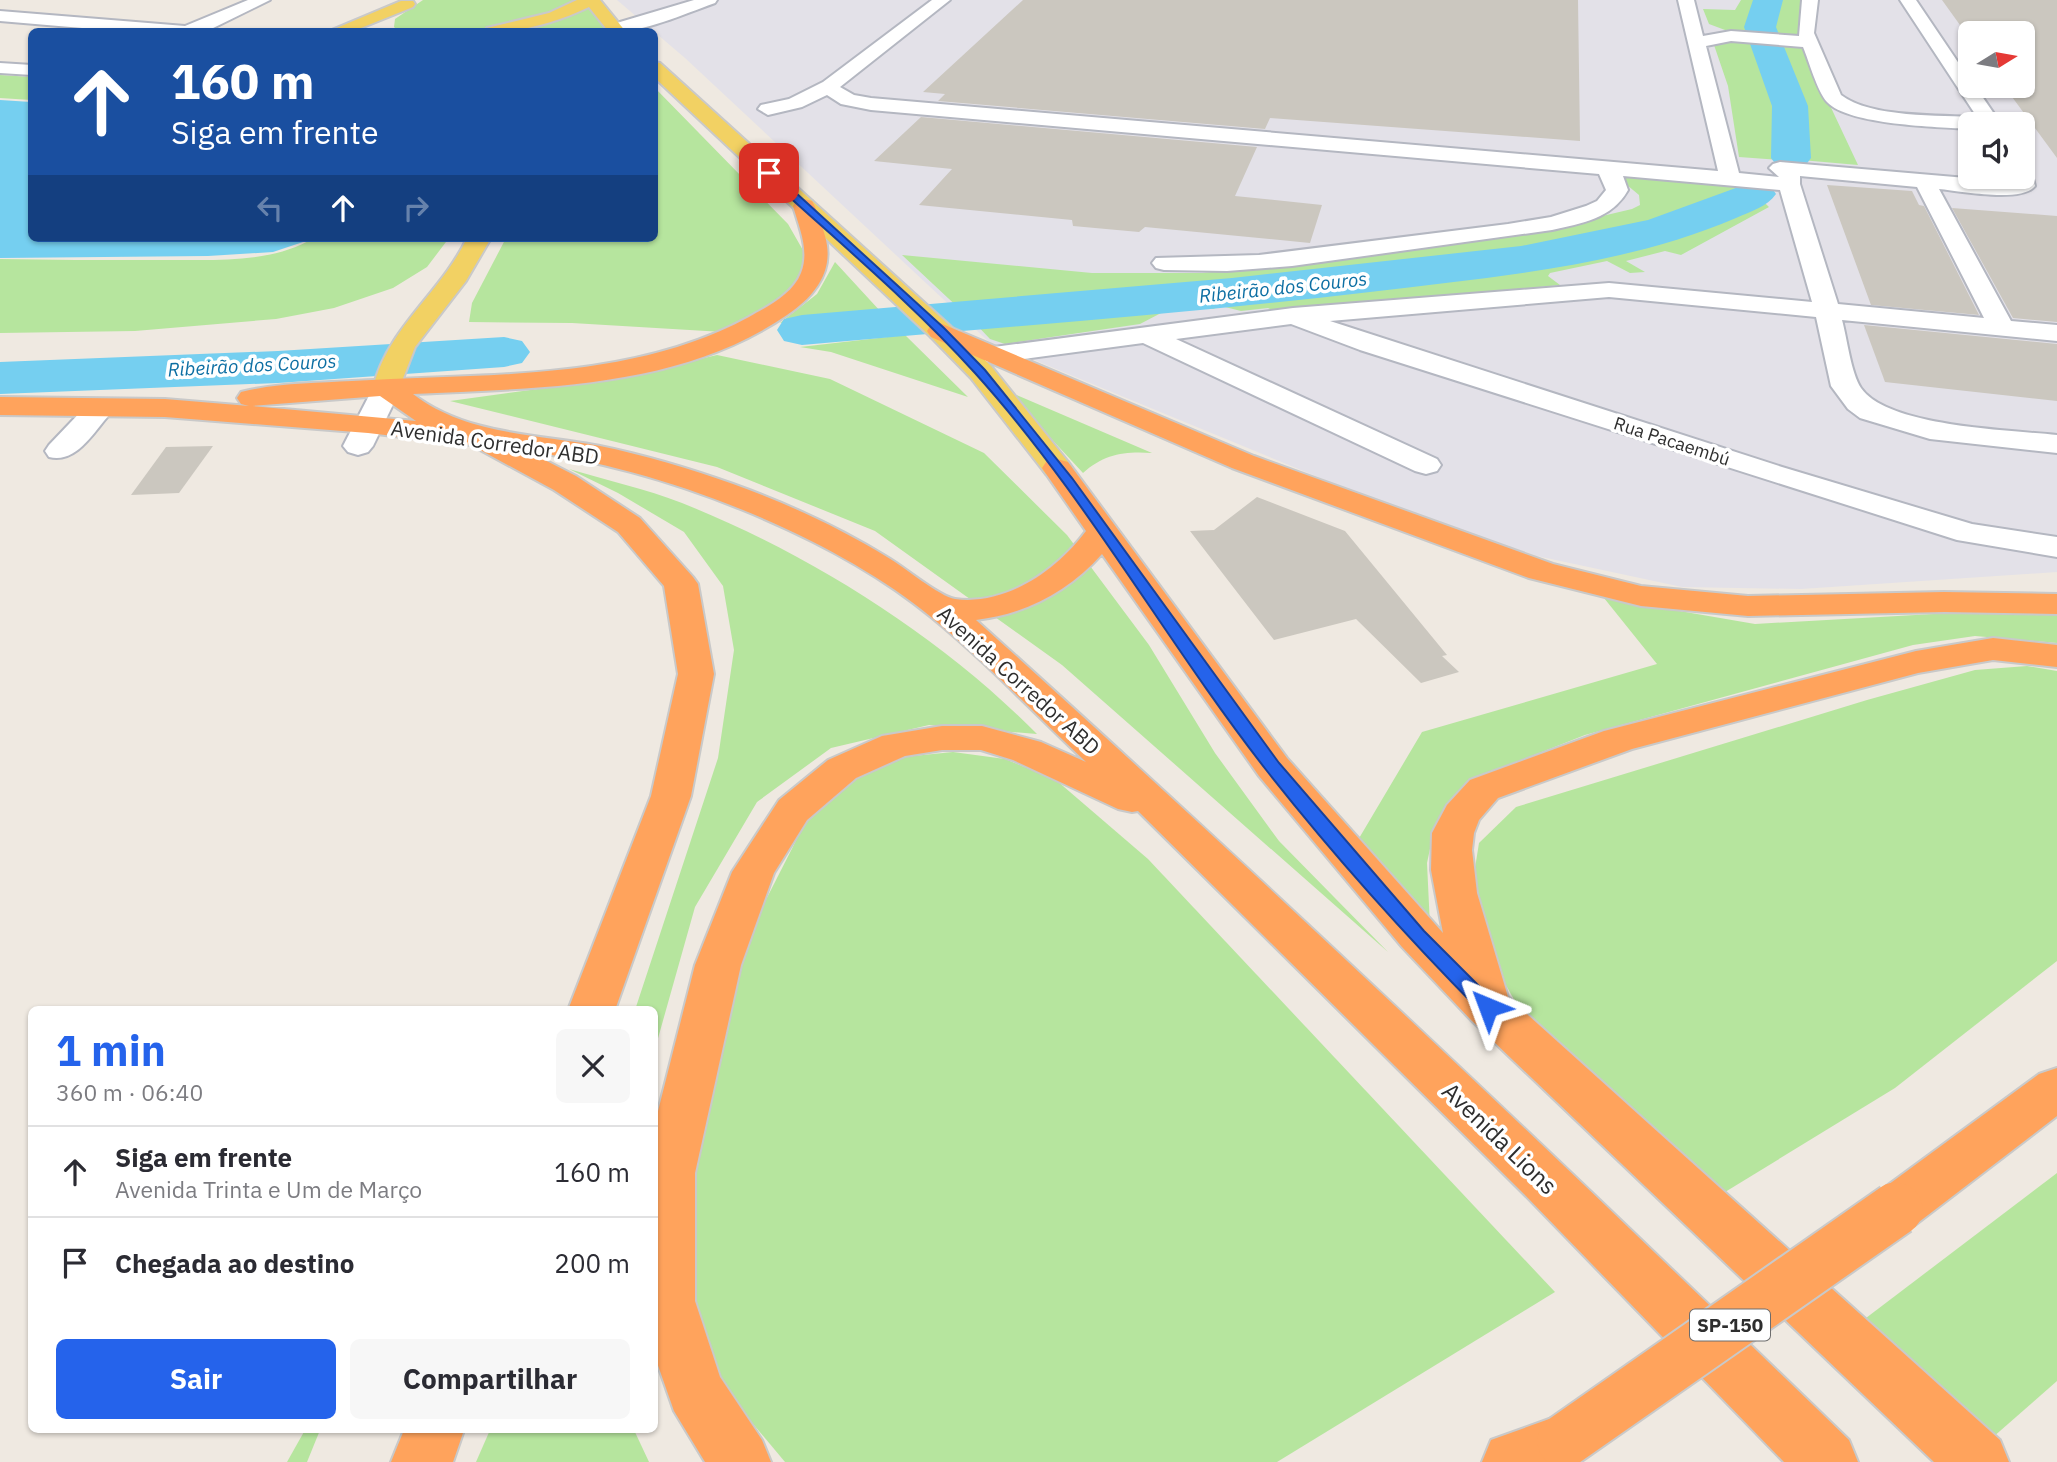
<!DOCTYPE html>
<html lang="pt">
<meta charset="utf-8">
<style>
:root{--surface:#fff;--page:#f7f7f7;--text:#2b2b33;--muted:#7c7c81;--line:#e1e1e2;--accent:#2563eb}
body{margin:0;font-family:"IBM Plex Sans",sans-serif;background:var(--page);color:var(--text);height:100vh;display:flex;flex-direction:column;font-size:26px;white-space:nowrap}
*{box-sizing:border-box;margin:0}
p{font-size:23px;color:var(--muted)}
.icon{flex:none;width:38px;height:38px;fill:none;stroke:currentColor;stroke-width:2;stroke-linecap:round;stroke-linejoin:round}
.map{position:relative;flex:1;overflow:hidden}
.sheet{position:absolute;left:28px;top:1006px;width:630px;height:427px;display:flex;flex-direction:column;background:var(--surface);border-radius:10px;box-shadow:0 2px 5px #0004}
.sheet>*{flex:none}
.top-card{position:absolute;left:28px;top:28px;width:630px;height:214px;border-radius:10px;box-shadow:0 2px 5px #0004;background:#1a4fa0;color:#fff;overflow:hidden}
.needle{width:46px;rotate:79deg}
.controls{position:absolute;left:1958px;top:21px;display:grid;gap:14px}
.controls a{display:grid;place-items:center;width:77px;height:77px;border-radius:10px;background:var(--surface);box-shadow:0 2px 5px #0004;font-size:35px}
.pin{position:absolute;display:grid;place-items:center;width:60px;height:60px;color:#fff;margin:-30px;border-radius:14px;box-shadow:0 4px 10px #0006}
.me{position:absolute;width:77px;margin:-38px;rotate:316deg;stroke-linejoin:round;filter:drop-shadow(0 0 5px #0008)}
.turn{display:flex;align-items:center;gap:24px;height:147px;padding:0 28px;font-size:32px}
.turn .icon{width:91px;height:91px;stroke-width:2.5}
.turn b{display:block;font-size:49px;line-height:60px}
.lanes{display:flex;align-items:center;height:66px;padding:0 28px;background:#0003;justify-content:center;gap:35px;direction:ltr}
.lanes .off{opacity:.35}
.round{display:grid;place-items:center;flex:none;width:74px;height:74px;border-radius:10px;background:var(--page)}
.summary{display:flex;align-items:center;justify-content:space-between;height:119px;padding:0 28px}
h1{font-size:42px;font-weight:700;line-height:52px;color:var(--accent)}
.action{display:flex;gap:14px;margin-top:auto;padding:14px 28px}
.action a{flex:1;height:80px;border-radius:10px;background:var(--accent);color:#fff;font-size:28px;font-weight:700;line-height:80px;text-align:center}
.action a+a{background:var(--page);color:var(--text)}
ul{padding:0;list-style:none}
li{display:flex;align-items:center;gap:21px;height:91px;padding:0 28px;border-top:2px solid var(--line)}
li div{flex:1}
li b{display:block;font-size:26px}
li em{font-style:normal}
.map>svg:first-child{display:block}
</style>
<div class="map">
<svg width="2057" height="1462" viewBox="0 0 2057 1462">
<rect width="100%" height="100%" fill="#efe9e1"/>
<!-- industrial -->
<path fill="#e3e1e8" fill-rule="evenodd" d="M 617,0 L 2057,0 L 2057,572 L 1801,589 L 1682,587 L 1537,556 L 1386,505 L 988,341 L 685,58 ZM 1970,33 L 2023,33 L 2023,86 L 1970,86 ZM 1970,124 L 2023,124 L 2023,177 L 1970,177 Z"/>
<!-- green -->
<g fill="#b6e59e">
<polygon points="423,0 578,0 566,10 491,30 398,31 394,27 395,19"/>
<polygon points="1741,0 1757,0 1749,25 1755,36 1733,33 1709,24 1703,9 1735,10"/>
<polygon points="1774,0 1805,0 1798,31 1805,40 1770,37 1768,28"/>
<polygon points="590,4 610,30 508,32"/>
<polygon points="1752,39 1779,104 1780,160 1739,157 1728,86 1714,45 1720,41"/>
<polygon points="1772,41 1803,48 1858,165 1801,160 1800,107"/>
<polygon points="0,75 31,77 31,100 0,98"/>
<polygon points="655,88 788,224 804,252 800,277 775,303 723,332 572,323 469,322 472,303 506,238 654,238"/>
<polygon points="1633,175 1750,184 1710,207 1633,234 1515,257 1268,284 964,313 902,255 1092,273 1202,273 1380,255 1522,235 1632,209 1640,205 1639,195 1621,180"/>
<path d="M 1760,198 L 1769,207 L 1681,255 L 1665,251 L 1626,261 L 1645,272 L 1630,273 L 1607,261 L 1550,273 L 1548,276 L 1560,285 L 1276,312 L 1268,308 L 1241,311 L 1221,306 L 1213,309 L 1184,301 L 1140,324 L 1005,344 L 990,339 L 971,319 C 1115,306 1260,293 1404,276 C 1526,262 1647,251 1760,198 Z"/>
<path d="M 314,238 L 449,238 L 427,267 L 393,288 L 334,308 L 276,319 L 135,331 L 0,333 L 0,259 C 50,260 101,260 151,260 C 204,259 267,266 314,238 Z"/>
<polygon points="835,262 881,312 780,323 817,294"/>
<polygon points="905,335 968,397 831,352 800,347"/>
<polygon points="717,355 830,379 984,453 1067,535 1149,645 1215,753 1279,841 1388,952 1062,665 875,531 717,467 450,401 619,378"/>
<path d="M 1007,391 L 1152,453 C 1125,451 1104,454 1083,473 Z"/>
<path d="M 569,469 C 606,480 646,489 682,503 C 810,554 940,636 1037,734 L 929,725 L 831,748 L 757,802 L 695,907 L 655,1049 L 654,1010 L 635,1010 L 718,758 L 734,650 L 723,586 L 684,532 L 618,493 Z"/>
<polygon points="1604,598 1755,624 2004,610 2057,615 2057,643 1975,636 1913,645 1585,735 1476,778 1441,825 1431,844 1427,863 1430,926 1358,840 1422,732 1657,664"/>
<polygon points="2027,666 2057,671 2057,961 1895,1088 1712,1200 1549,1046 1516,1003 1495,966 1475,893 1475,868 1479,843 1516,807 1867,700 1975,670"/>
<polygon points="953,752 1005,759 1056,780 1148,859 1555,1292 1277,1462 785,1462 738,1406 706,1357 687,1295 692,1176 716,1051 751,929 804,825 853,778 903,757"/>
<polygon points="2057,1173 2057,1381 1992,1438 1866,1318"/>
<polygon points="305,1430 320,1430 307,1462 287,1462"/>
<polygon points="490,1430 634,1430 649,1462 476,1462"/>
</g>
<!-- water -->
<polygon fill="#75cff0" points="0,100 31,102 32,238 310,238 309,240 273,252 208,256 0,258"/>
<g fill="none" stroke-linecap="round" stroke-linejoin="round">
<!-- river -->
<g fill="#75cff0" fill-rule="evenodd">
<polygon points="1753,0 1783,0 1776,27 1808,106 1811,158 1805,166 1791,170 1777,166 1771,158 1772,106 1744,27"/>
<path d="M 1755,181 L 1770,185 L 1776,194 C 1767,207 1751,211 1736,218 C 1622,267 1492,277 1370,292 C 1181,314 991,328 802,345 L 784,341 L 777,330 L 784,319 L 802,315 L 1232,278 L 1521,246 L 1648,220 Z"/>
<polygon points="504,337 522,341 530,352 522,363 504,367 278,383 0,394 0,362 278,351"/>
</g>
</g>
<!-- building -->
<g fill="#cbc7bf">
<polygon points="1023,0 1578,0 1580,141 1270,118 1265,129 938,101 945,94 923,92"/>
<polygon points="1942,0 2057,0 2057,158 2004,86 2023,86 2023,33 1970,33 1970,39"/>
<polygon points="921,117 1257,147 1235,196 1322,205 1310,243 1145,227 1139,232 1073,226 1072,220 919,205 952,169 874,161"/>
<polygon points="1827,185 1912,191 1919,205 1924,206 1979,315 1871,305"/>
<polygon points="1952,208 2057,216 2057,322 2013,318"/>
<polygon points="1864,325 2057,344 2057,401 1885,382"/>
<polygon points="213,446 179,493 131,495 166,447"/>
<polygon points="1257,497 1345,531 1447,655 1442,656 1459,672 1421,683 1356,619 1274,640 1190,531 1214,530"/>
</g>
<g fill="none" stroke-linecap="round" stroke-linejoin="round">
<!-- minor casing -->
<g stroke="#b4b7c1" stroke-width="4">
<g id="minor">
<polygon points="248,0 270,0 205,32 129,32 0,21 0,11 185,26"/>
<path d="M 694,0 L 717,0 L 715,3 C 681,15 646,32 609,32 L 608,29 L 610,25 Z"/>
<path d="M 932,0 L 950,0 L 840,87 L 854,95 L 871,98 L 1718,171 L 1678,0 L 1694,0 L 1703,36 L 1731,31 L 1799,36 L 1802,0 L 1818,0 L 1814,33 L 1841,95 C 1871,118 1940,115 1977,117 L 1900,0 L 1916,0 L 1970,80 L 1970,86 L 1975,86 L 2001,124 L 1970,124 L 1970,129 C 1938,127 1848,125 1827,102 C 1817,91 1809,61 1803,47 L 1731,41 L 1706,46 L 1739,173 L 1779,177 L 1769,168 L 1773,164 L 1780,162 L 2013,182 L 2012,177 L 2023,177 L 2023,170 L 2031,171 L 2035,186 C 2022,203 1960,191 1939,189 L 2011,321 L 2057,325 L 2057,341 L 1842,320 C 1847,338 1851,373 1861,388 C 1888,427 2011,430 2057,435 L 2057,453 L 1930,439 L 1860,418 L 1848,409 L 1831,386 L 1816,317 L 1609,297 L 1330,321 L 1782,467 L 1972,524 L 2057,537 L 2057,557 L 1957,540 L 1360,350 L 1291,324 L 1176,339 L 1437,459 L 1441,465 L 1437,471 L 1426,474 L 1415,471 L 1143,343 L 994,363 L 985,361 L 981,355 L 985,349 L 994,347 L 1293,308 L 1609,283 L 1812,302 L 1780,190 L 1623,176 L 1628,190 C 1612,219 1582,223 1552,230 L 1292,266 L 1227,271 L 1164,270 L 1156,268 L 1152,263 L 1156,258 L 1259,255 L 1508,224 L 1551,217 L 1586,206 L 1597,201 L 1606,190 L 1599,174 L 871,110 L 841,104 L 827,95 L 802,107 L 768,115 L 758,109 L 761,105 L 789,99 L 823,82 ZM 1800,176 L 1917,187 L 1984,318 L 1838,304 L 1800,184 Z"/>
<polygon points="0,63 32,65 32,75 0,73"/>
<polygon points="387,380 397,382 401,388 373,446 368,452 358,455 348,452 343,446 373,388 377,382"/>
<path d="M 99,400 L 109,403 L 113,409 L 109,415 C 93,433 76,464 49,457 L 45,451 L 49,445 L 89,403 Z"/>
</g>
</g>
<!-- major casing -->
<g stroke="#c9c9c9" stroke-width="4">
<g id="major">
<path d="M 577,0 L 600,0 L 626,32 L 609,32 L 589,7 C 555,23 523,32 485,32 L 487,28 L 549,13 Z"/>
<polygon points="401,1 413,1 415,4 413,7 351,32 327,32"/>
<polygon points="654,62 660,63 949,325 991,366 1068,462 1072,468 1068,474 1057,477 1046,474 971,378 931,337 654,77"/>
<path d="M 467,238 L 491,238 L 466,281 L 415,347 L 397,394 L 387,396 L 377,394 L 373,388 C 388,327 441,293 467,238 Z"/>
</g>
</g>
<!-- highway casing -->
<g stroke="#c9c9c9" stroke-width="4">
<g id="highway">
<path d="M 804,199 L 812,201 C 818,211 822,225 825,236 C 835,271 815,296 787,315 C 680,389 538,388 413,394 C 466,435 537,434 600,446 C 644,455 691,469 733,484 C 786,503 840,528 887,557 C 903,566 940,597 955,599 C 1006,606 1057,570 1086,531 L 1042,468 L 1046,462 L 1057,459 L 1068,462 L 1287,758 L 1443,933 L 1431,870 L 1432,833 L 1447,805 L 1470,780 L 1604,731 L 1916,651 L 1993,638 L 2057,645 L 2057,667 L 1993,660 L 1918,673 L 1632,749 L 1498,798 L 1479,820 L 1474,833 L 1472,850 L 1477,893 L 1508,997 L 2000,1440 L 2009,1462 L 1934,1462 L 1471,1020 L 1402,947 L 1259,776 L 1102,554 C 1068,592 1026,614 976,620 C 1273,887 1562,1162 1849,1440 L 1858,1462 L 1784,1462 L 1524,1194 L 1138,811 L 1132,812 L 1118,809 L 1013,760 L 981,750 L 942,750 L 905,756 L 856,778 L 807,820 L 774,873 L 741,965 L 695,1173 L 695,1301 L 720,1377 L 762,1440 L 771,1462 L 705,1462 L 674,1411 L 654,1354 L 654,1127 L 695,965 L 732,872 L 779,800 L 828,760 L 882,736 L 942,726 L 982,726 L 1041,742 L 1086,762 C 1035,714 986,662 931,617 C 832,535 656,466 529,452 L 576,476 L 640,518 L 693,577 L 698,584 L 714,674 L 691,796 L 615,1010 L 568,1010 L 651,796 L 678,674 L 664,586 L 618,532 L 554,490 L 471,445 L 368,433 L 165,417 L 0,415 L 0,397 L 165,399 L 249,406 L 241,404 L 237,398 L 241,392 C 277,383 316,383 352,381 C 484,373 629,382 749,317 C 767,307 793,294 801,273 C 810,251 799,227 793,206 L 796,201 ZM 380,396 L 416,421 L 252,406 Z"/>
<polygon points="940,323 1254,456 1553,564 1641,586 1748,596 1944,592 2057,594 2057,614 1944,612 1748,616 1641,606 1529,578 1232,468 931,337 927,331 931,325"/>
<polygon points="2057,1068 2057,1116 1915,1225 1896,1232 1877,1225 1869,1209 1877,1193 2039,1074"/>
<polygon points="1552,1418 1573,1427 1582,1448 1577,1462 1482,1462 1491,1440"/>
<polygon points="404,1430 464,1430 453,1462 391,1462"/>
</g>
</g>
<!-- minor -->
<use href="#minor" fill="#fff" fill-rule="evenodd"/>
<!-- major -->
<use href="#major" fill="#f2d163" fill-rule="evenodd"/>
<!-- highway -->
<use href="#highway" fill="#ffa35c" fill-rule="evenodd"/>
<!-- highway-bridge casing -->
<g stroke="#c9c9c9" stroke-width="57" stroke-linecap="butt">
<polyline id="highway-bridge" points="1564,1441 1896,1209"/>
</g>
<!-- highway-bridge -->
<use href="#highway-bridge" stroke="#ffa35c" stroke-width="53"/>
</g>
<!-- route -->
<path fill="#2563eb" stroke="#184099" stroke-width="2" d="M 765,171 L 772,171 L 944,328 L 985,370 L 1072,478 L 1279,763 L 1424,931 L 1495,1002 L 1497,1007 L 1495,1012 L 1488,1015 L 1481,1012 C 1406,936 1334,856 1267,771 C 1166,642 1086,496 975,373 C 911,302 836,240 765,175 Z"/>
<g text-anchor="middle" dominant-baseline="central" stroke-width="7" stroke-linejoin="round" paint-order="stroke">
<!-- far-street labels -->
<g font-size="18" fill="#2e2e2e" stroke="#fff">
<text transform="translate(1672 441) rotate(18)">Rua Pacaembú</text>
</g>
<!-- far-water labels -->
<g font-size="19" font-style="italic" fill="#0d6fa3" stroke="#fff">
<text transform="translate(1283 287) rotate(-6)">Ribeirão dos Couros</text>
<text transform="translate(252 365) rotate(-3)">Ribeirão dos Couros</text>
</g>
<!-- shield labels -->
<rect fill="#fff" stroke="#6d6d6d" stroke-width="2" x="1690" y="1309.5" width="80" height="31" rx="5"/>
<g font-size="19" font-weight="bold" fill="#2e2e2e">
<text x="1730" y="1325">SP-150</text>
</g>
<!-- street labels -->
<g font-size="21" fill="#2e2e2e" stroke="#fff">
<text transform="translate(495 442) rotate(8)">Avenida Corredor ABD</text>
<text transform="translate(1019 680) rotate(42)">Avenida Corredor ABD</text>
</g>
<!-- near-street labels -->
<g font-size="24" fill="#2e2e2e" stroke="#fff">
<text transform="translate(1500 1138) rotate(44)">Avenida Lions</text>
</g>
</g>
</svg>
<div class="controls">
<a><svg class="needle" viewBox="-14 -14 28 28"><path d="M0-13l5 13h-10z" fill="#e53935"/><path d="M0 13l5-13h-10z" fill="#7c7c81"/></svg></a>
<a><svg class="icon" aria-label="sound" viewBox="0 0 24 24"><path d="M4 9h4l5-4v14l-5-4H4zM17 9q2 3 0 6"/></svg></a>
</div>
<div class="pin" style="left:769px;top:173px;background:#d93025"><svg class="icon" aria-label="arrive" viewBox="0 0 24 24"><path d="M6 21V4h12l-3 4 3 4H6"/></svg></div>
<svg class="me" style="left:1488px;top:1007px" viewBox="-20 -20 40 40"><path d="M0-17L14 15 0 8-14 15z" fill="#2563eb" stroke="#fff" stroke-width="4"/></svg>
<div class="top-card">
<div class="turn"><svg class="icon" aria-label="ahead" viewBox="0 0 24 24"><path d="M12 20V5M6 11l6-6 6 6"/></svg><div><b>160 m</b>Siga em frente</div></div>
<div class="lanes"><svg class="icon off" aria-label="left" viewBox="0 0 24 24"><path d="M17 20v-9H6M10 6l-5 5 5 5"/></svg><svg class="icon" aria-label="ahead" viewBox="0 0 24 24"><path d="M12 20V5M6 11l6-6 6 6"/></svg><svg class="icon off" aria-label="right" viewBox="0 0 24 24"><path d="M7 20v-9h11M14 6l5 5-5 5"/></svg></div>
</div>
<section class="sheet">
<div class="summary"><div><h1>1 min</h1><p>360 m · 06:40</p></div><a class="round"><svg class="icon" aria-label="close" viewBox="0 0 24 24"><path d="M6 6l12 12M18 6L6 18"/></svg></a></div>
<ul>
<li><svg class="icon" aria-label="ahead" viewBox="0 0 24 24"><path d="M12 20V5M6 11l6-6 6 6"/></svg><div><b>Siga em frente</b><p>Avenida Trinta e Um de Março</p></div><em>160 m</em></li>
<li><svg class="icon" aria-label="arrive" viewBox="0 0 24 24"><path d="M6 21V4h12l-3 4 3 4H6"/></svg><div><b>Chegada ao destino</b></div><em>200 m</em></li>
</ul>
<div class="action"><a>Sair</a><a>Compartilhar</a></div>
</section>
</div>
